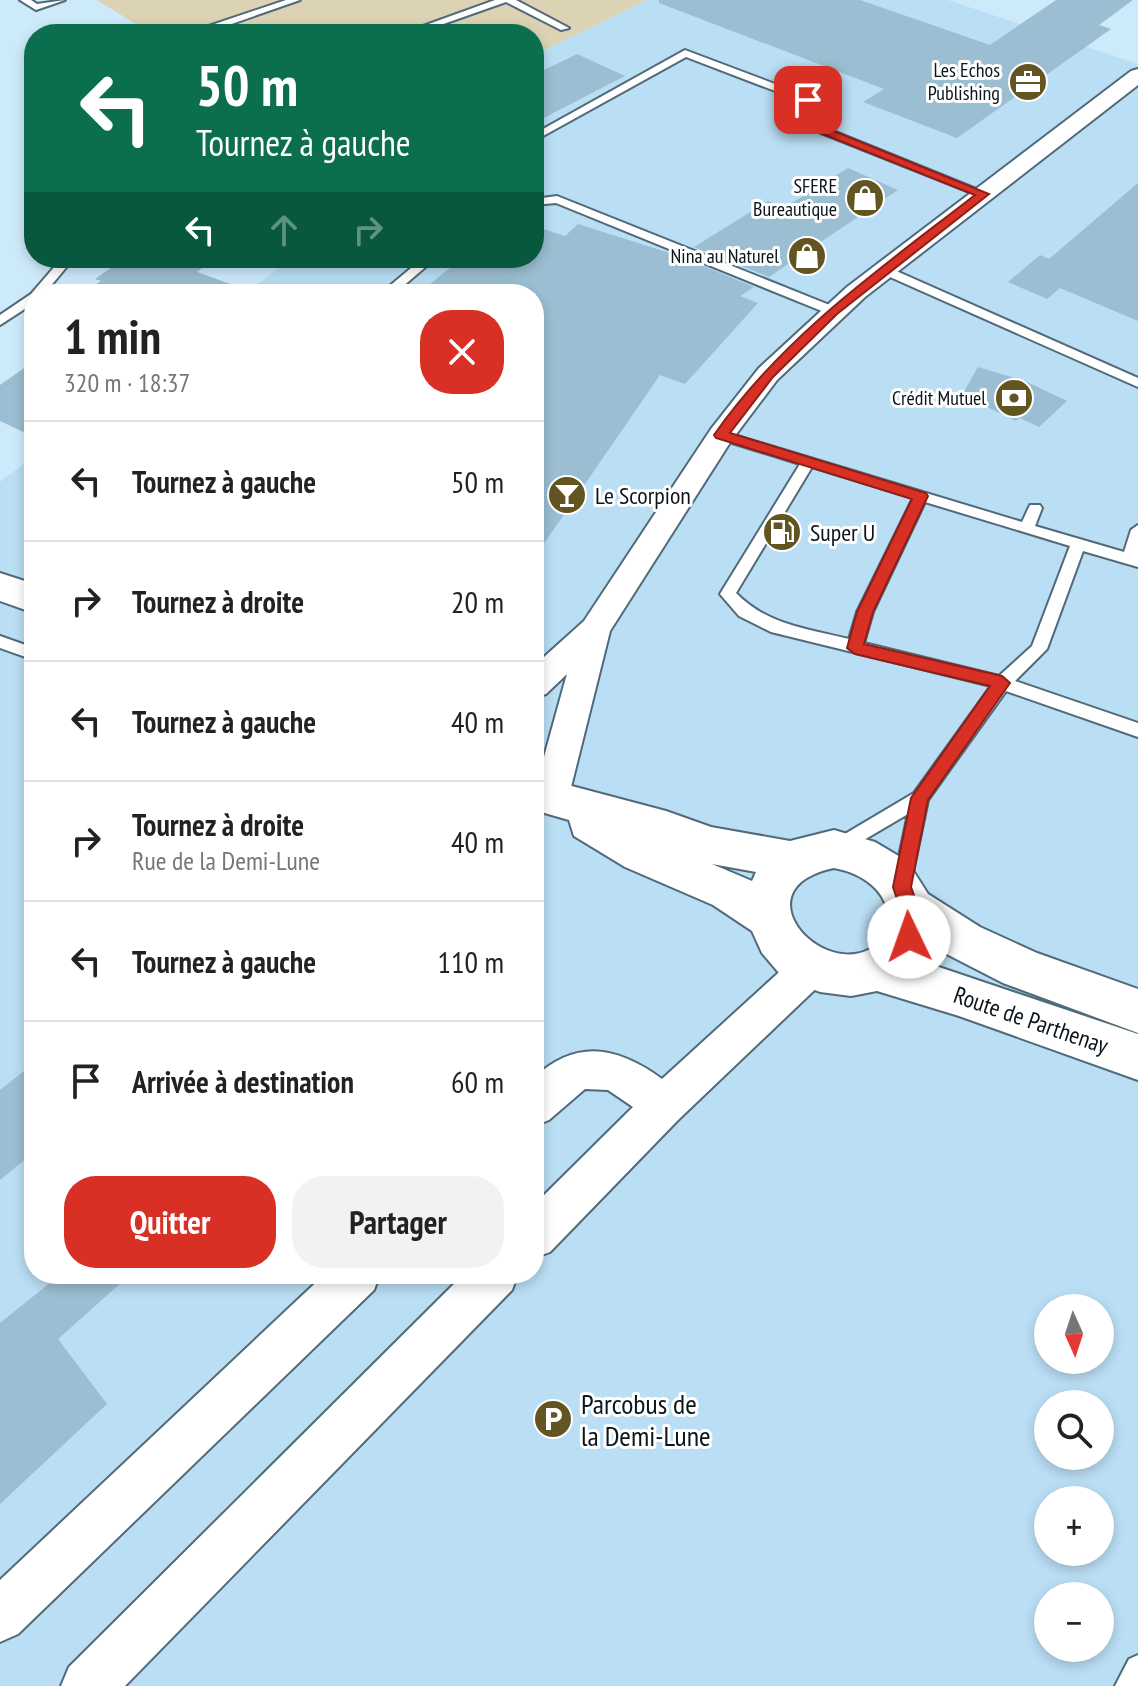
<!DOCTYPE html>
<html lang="fr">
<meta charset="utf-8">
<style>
:root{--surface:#fff;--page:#f2f2f2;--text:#222;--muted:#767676;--line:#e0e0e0;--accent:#d93025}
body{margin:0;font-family:"PT Sans Narrow",sans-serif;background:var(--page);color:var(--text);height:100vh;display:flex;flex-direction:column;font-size:30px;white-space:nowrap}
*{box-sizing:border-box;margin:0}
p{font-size:26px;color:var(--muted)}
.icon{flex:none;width:44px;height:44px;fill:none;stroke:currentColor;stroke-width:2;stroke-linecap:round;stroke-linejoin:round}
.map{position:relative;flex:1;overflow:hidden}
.panel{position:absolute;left:24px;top:284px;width:520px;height:1000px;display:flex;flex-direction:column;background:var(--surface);border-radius:32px;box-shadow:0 4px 12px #0003}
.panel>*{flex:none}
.hud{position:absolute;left:24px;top:24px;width:520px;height:244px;border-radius:32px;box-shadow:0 4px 12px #0003;background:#0b6e4f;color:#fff;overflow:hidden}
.needle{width:52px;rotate:177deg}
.controls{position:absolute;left:1034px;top:1294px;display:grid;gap:16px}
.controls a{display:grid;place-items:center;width:80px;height:80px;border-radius:50%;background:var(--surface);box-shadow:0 4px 12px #0003;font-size:40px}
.pin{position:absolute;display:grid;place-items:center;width:68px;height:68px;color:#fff;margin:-34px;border-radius:16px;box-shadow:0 4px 12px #0006}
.me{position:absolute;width:88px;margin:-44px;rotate:357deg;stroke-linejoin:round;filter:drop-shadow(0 0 6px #0008)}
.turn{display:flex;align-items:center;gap:28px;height:168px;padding:0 40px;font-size:36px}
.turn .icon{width:104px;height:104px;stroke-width:2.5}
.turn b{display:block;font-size:56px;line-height:68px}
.lanes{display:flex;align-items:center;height:76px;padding:0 40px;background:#0003;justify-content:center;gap:40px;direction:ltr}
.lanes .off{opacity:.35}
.round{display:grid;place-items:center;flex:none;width:84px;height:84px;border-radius:32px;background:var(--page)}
.headline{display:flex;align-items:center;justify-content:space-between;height:136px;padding:0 40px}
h1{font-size:48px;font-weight:700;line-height:60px}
.primary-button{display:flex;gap:16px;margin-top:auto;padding:16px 40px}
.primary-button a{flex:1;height:92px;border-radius:32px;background:var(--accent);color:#fff;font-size:32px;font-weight:700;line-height:92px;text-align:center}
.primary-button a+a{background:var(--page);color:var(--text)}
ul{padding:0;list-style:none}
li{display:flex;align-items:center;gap:24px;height:120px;padding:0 40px;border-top:2px solid var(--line)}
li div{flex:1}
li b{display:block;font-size:30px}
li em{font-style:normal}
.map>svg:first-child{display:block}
</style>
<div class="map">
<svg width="1138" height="1686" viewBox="0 0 1138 1686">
<rect width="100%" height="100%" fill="#cdeafb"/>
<!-- built -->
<path fill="#badef4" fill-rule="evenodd" d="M 647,0 L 948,0 L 1138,64 L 1138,1686 L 0,1686 L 0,482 L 34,456 L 34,1274 L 534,1274 L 534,294 L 245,294 L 292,258 L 534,258 L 534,55 ZM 1048,1308 L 1100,1308 L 1100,1360 L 1048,1360 ZM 1048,1404 L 1100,1404 L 1100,1456 L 1048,1456 ZM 1048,1500 L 1100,1500 L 1100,1552 L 1048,1552 ZM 1048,1596 L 1100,1596 L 1100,1648 L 1048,1648 Z"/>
<!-- green -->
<polygon fill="#dbd3b3" points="97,0 647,0 534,55 534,34 152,34"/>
<!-- building -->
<g fill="#9bbed2">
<polygon points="659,0 860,0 990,45 1056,0 1133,0 1099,25 1111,29 957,138 863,102 884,89 659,3"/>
<polygon points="577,54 625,76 534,123 534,75"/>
<polygon points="848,168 898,190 769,277 694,247 768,201 784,208"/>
<polygon points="1138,183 1138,321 1060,288 1047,299 1008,282 1040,255 1049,259"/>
<polygon points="578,224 679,256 754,287 740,296 758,303 685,384 660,375 534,558 534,294 418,294 462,258 534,258 534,226 565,236"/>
<polygon points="125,258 216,258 197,272 247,290 247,294 82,294 101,281 95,279"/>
<polygon points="34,361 34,437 0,421 0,385"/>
<polygon points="978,367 1025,381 1067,401 1039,427 1020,418 1016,421 962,395"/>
<polygon points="34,1063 34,1152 0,1180 0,1090"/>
<polygon points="61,1274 131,1274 58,1339 107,1404 0,1504 0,1323"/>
</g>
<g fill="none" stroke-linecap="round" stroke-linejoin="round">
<!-- service casing -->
<g stroke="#516a79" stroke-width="4">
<g id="service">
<polygon points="20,0 31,0 37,4 65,0 36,10"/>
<polygon points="286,0 300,0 203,34 191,32"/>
<polygon points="495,0 516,0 569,28 561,30 506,2 415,34 401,34"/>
<polygon points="685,50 812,98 826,128 989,194 979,196 818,132 804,102 686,57 534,141 534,134"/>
<polygon points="557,196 837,308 839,311 829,314 556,203 534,205 534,199"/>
<polygon points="62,258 74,258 44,294 34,294 34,303 0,325 0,315 31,294"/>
<polygon points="423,258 436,258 394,294 380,294"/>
<polygon points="885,266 1138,378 1138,387 881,273 881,267"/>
<path d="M 721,431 L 1022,522 L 1030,505 L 1040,505 L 1042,508 L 1035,526 L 1124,552 L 1131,530 L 1138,525 L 1138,567 L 1083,551 L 1047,649 L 1015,681 L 1138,723 L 1138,737 L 1006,691 L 928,800 L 909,891 L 902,893 L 895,891 L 893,885 L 908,814 L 840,854 L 828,854 L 825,849 L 828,844 L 914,793 L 991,686 L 771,632 L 739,616 L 720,594 L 800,464 L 716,438 L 714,435 ZM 812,467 L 913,498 L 857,612 L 849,639 C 808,629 767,625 736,593 ZM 925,502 L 1070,546 L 1032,646 L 999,676 L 864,643 L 873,612 Z"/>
<polygon points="0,636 34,648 34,660 0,648"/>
<polygon points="1138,1655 1138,1686 1115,1686 1129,1659"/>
</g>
</g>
<!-- minor casing -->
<g stroke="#516a79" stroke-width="4">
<g id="minor">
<polygon points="1138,69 1138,85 865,297 777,380 731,441 610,631 568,799 562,809 550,813 538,809 534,793 567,674 546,694 534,698 534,666 584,621 711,429 759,368 847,287 1131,71"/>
<path d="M 812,950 L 826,955 L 831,967 L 826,979 L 678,1120 L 550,1252 L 534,1258 L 534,1205 L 633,1107 L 608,1090 L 585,1089 L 549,1120 L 534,1126 L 534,1078 C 577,1038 618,1047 662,1079 L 798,955 Z"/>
<polygon points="325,1274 380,1274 374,1290 18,1634 0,1642 0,1580"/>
<polygon points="464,1274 518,1274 512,1290 125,1686 61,1686 69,1667"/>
</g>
</g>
<!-- secondary casing -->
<g stroke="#516a79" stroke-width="4">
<g id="secondary">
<polygon points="0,573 34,584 34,613 0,601"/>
<path d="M 534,776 L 666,811 L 711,827 L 790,841 L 834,830 L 875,842 L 907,861 L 928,894 L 980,927 L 1037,953 L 1138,989 L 1138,1033 L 1003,983 L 929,945 L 921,961 L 1138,1034 L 1138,1080 L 959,1016 L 877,991 L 851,996 L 820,992 L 804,986 L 779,973 L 762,953 L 752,931 L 713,905 L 625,867 L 574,836 L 569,820 L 534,810 ZM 712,864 L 756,872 L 752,881 ZM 834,868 C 867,874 896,897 887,934 C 839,999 729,890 834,868 Z"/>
</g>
</g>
<!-- service -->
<use href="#service" fill="#fff" fill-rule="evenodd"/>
<!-- minor -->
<use href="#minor" fill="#fff" fill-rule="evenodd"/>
<!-- secondary -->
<use href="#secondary" fill="#fff" fill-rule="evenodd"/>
</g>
<!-- route -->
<path fill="#d93025" stroke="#8d1f18" stroke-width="2" d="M 804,97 L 812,97 L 826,128 L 989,194 L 837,314 L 773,377 L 730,433 L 926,493 L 928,496 L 873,612 L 864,644 L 1002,676 L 1010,683 L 928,800 L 911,887 L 922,917 L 916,943 L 909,945 L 903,943 L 900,937 L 903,917 L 893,887 L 911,798 L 990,686 L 855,654 L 847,648 L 857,612 L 912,499 L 716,438 L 714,435 C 783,336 881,268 975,195 L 818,132 Z"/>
<!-- icons -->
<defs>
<g id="office-disc" transform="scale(2)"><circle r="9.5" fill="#625522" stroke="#fff"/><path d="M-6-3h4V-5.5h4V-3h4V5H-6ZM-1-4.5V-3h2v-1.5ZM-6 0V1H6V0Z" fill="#fff"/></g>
<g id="shop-disc" transform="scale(2)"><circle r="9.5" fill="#625522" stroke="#fff"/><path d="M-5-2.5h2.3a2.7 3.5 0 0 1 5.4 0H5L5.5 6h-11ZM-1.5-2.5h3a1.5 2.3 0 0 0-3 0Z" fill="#fff"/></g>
<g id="bank-disc" transform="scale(2)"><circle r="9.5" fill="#625522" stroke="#fff"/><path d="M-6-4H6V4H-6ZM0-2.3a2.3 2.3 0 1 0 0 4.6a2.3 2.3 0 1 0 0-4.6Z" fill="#fff"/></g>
<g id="bar-disc" transform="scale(2)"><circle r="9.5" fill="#625522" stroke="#fff"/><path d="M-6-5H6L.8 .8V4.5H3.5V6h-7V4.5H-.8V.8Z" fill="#fff"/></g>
<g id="fuel-disc" transform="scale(2)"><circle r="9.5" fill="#625522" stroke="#fff"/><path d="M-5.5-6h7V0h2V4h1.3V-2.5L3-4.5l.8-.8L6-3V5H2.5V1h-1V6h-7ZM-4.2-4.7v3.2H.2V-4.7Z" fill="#fff"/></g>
<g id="parking-disc" transform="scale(2)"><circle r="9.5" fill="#625522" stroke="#fff"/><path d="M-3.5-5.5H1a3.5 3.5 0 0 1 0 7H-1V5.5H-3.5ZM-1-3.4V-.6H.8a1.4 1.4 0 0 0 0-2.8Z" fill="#fff"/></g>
</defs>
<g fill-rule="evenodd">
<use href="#office-disc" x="1028" y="82"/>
<use href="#shop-disc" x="865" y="198"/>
<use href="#shop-disc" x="807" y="256"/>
<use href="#bank-disc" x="1014" y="398"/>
<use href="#bar-disc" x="567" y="495"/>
<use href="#fuel-disc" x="782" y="532"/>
<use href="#parking-disc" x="553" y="1419"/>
</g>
<g text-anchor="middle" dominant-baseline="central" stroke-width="6" stroke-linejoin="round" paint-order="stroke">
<!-- far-poi labels -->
<g font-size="20" fill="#0b151b" stroke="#fff" text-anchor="end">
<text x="1000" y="70">Les Echos<tspan x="1000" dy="23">Publishing</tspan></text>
<text x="837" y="186">SFERE<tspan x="837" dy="23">Bureautique</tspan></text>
<text x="779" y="256">Nina au Naturel</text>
<text x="986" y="398">Crédit Mutuel</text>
</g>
<!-- poi labels -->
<g font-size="24" fill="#0b151b" stroke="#fff" text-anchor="start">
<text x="595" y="495">Le Scorpion</text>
<text x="810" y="532">Super U</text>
</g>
<!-- street labels -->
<g font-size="24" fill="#0b151b" stroke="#fff">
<text transform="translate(1031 1020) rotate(19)">Route de Parthenay</text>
</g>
<!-- near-poi labels -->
<g font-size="28" fill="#0b151b" stroke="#fff" text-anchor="start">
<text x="581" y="1403">Parcobus de<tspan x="581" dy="32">la Demi-Lune</tspan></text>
</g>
</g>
</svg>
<div class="controls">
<a><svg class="needle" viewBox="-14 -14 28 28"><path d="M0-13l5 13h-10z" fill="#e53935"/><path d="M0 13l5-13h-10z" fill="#767676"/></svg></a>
<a><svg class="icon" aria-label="search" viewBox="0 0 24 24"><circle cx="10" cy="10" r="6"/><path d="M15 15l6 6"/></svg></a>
<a>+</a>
<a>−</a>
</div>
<div class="pin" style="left:808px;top:100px;background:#d93025"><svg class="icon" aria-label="arrive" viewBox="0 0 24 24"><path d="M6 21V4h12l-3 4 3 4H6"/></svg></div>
<svg class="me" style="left:909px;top:937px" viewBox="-20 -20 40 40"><circle r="19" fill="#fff"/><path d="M0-13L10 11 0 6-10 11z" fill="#d93025"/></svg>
<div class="hud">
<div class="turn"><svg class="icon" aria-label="left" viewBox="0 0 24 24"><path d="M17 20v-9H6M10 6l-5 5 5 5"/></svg><div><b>50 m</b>Tournez à gauche</div></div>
<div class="lanes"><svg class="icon" aria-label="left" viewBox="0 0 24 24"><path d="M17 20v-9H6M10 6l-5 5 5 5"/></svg><svg class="icon off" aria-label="ahead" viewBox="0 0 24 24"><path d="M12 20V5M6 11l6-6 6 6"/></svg><svg class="icon off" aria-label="right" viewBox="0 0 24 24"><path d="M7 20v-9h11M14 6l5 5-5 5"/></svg></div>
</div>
<section class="panel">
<div class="headline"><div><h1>1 min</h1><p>320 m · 18:37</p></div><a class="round" style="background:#d93025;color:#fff"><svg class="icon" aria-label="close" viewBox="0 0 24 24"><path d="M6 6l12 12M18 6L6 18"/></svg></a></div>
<ul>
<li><svg class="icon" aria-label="left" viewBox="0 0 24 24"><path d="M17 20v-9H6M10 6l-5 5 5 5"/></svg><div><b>Tournez à gauche</b></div><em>50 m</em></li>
<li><svg class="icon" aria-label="right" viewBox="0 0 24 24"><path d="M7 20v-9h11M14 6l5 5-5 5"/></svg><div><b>Tournez à droite</b></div><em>20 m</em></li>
<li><svg class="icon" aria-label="left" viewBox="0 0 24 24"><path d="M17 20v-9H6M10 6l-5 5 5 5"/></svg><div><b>Tournez à gauche</b></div><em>40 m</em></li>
<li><svg class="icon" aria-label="right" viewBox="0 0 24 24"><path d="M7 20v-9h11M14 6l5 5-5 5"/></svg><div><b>Tournez à droite</b><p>Rue de la Demi-Lune</p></div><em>40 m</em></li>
<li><svg class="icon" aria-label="left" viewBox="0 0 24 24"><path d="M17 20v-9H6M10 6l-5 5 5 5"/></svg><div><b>Tournez à gauche</b></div><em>110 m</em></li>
<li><svg class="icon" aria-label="arrive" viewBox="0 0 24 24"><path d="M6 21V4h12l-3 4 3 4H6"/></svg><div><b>Arrivée à destination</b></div><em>60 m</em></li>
</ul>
<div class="primary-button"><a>Quitter</a><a>Partager</a></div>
</section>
</div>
